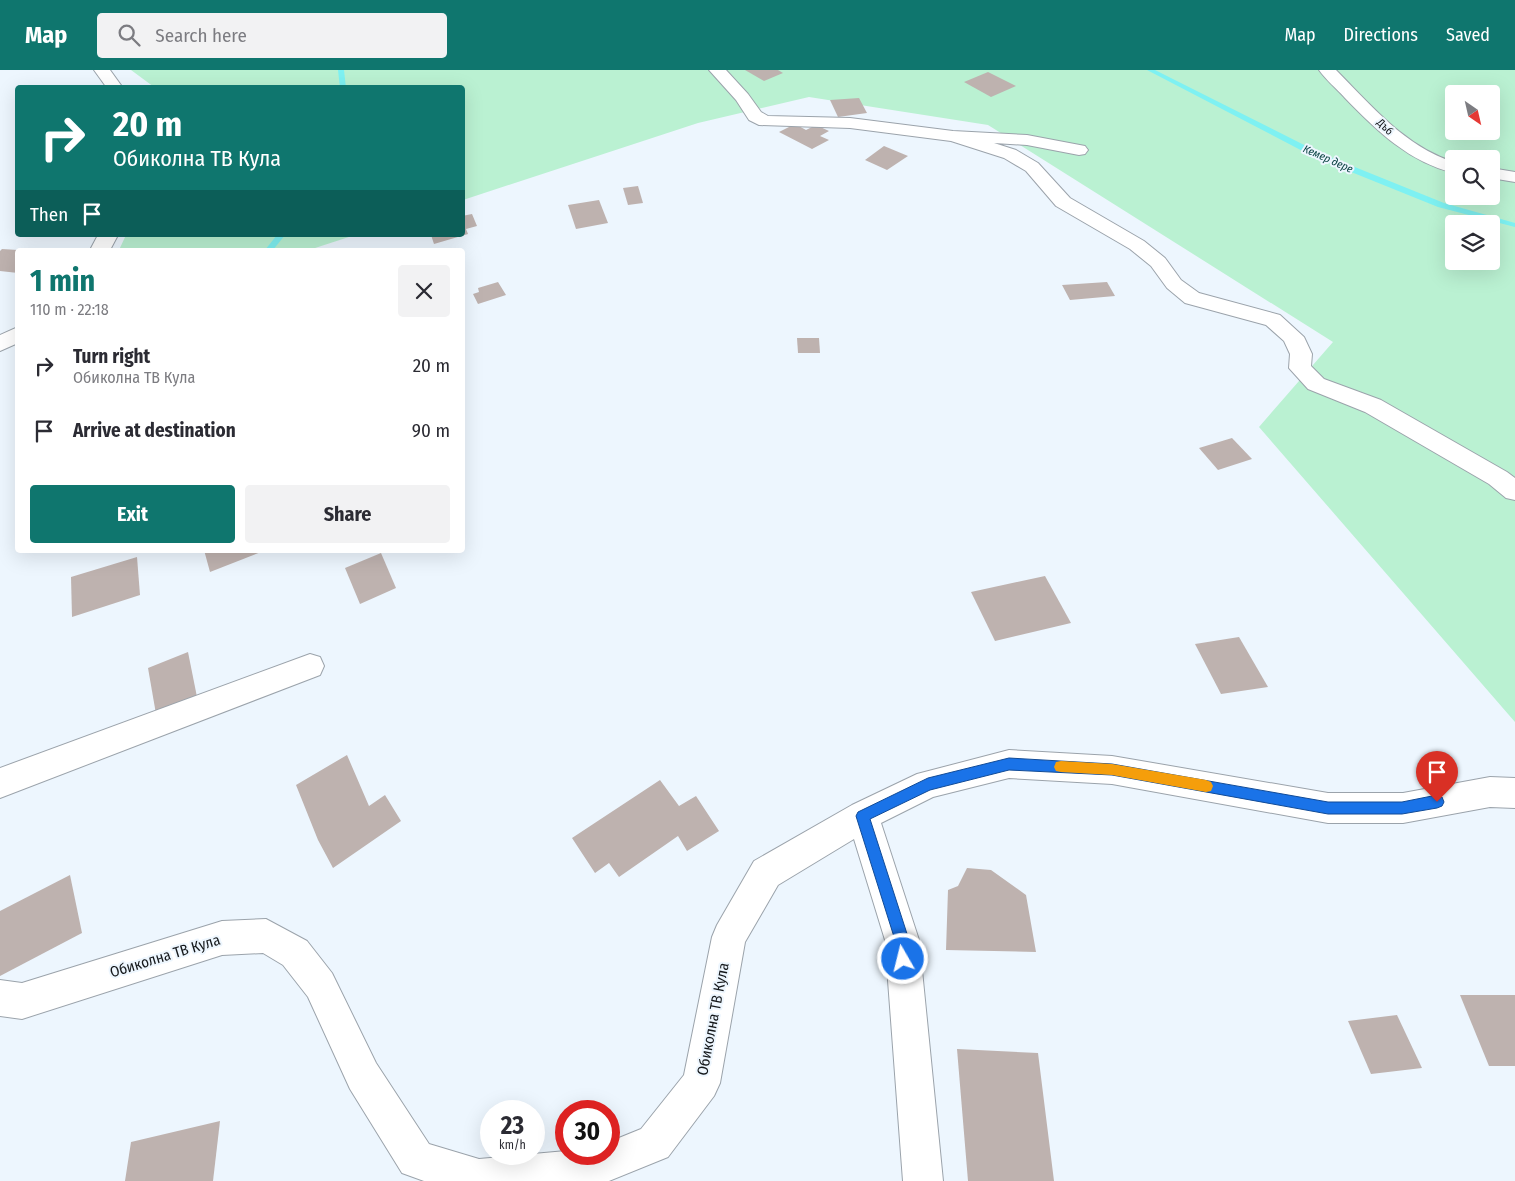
<!DOCTYPE html>
<meta charset="utf-8">
<style>
:root{--surface:#fff;--page:#f2f2f3;--text:#2b2b33;--muted:#7c7c81;--accent:#0f766e}
body{margin:0;font-family:"Fira Sans Condensed",sans-serif;background:var(--page);color:var(--text);height:100vh;display:flex;flex-direction:column;font-size:19px;white-space:nowrap}
*{box-sizing:border-box;margin:0}
p{font-size:16px;color:var(--muted)}
.icon{flex:none;width:28px;height:28px;fill:none;stroke:currentColor;stroke-width:2;stroke-linecap:round;stroke-linejoin:round}
.map{position:relative;flex:1;overflow:hidden}
.panel{position:absolute;left:15px;top:178px;width:450px;height:305px;display:flex;flex-direction:column;background:var(--surface);border-radius:5px;box-shadow:0 5px 20px #0002}
.panel>*{flex:none}
.guide{position:absolute;left:15px;top:15px;width:450px;height:152px;border-radius:5px;box-shadow:0 5px 20px #0002;background:#0f766e;color:#fff;overflow:hidden}
.needle{width:32px;rotate:146deg}
.fabs{position:absolute;left:1445px;top:15px;display:grid;gap:10px}
.fabs a{display:grid;place-items:center;width:55px;height:55px;border-radius:5px;background:var(--surface);box-shadow:0 5px 20px #0002;font-size:25px}
.speed{position:absolute;left:480px;top:1030px;display:flex;gap:10px;font-size:25px;font-weight:700;text-align:center}
.speed>*{display:grid;place-content:center;width:65px;height:65px;border-radius:50%;background:var(--surface);box-shadow:0 5px 20px #0002;line-height:1}
.speed small{font-size:12px;font-weight:400}
.speed .limit{border:8px solid #d22;background:#fff;color:#111}
.pin{position:absolute;display:grid;place-items:center;width:42px;height:42px;color:#fff;margin:-51px -21px;border-radius:50% 50% 50% 0;rotate:-45deg;box-shadow:0 0 5px #0007}
.pin .icon{rotate:45deg}
.me{position:absolute;width:55px;margin:-28px;rotate:352deg;stroke-linejoin:round;filter:drop-shadow(0 0 4px #0008)}
.turn{display:flex;align-items:center;gap:18px;height:105px;padding:0 15px;font-size:22px}
.turn .icon{width:65px;height:65px;stroke-width:2.5}
.turn b{display:block;font-size:35px;line-height:42px}
.then{display:flex;align-items:center;height:48px;padding:0 15px;background:#0003;gap:10px;font-size:19px}
.round{display:grid;place-items:center;flex:none;width:52px;height:52px;border-radius:5px;background:var(--page)}
.headline{display:flex;align-items:center;justify-content:space-between;height:85px;padding:0 15px}
h1{font-size:30px;font-weight:700;line-height:38px;color:var(--accent)}
.cta{display:flex;gap:10px;margin-top:auto;padding:10px 15px}
.cta a{flex:1;height:58px;border-radius:5px;background:var(--accent);color:#fff;font-size:20px;font-weight:700;line-height:58px;text-align:center}
.cta a+a{background:var(--page);color:var(--text)}
ul{padding:0;list-style:none}
li{display:flex;align-items:center;gap:15px;height:65px;padding:0 15px}
li div{flex:1}
li b{display:block;font-size:19px}
li em{font-style:normal}
header{display:flex;align-items:center;gap:30px;box-sizing:border-box;height:70px;padding:0 25px;background:var(--accent);color:#fff}
header strong{font-size:24px}
nav{display:flex;gap:28px;margin-inline-start:auto;font-size:18px}
.search{width:350px;height:45px;background:var(--page);display:flex;align-items:center;gap:12px;box-sizing:border-box;padding:0 18px;border-radius:5px;color:var(--muted);font-size:19px}
.map>svg:first-child{display:block}
</style>
<header>
<strong>Map</strong>
<div class="search"><svg class="icon" aria-label="search" viewBox="0 0 24 24"><circle cx="10" cy="10" r="6"/><path d="M15 15l6 6"/></svg>Search here</div>
<nav><a>Map</a><a>Directions</a><a>Saved</a></nav>
</header>
<div class="map">
<svg width="1515" height="1111" viewBox="0 0 1515 1111">
<rect width="100%" height="100%" fill="#edf6fe"/>
<!-- green -->
<g fill="#baf1d2" fill-rule="evenodd">
<path d="M 131,0 L 1515,0 L 1515,652 L 1259,357 L 1333,272 L 988,55 L 809,27 L 698,53 L 463,130 L 462,18 L 154,17 ZM 1454,24 L 1491,24 L 1491,61 L 1454,61 ZM 1454,89 L 1491,89 L 1491,126 L 1454,126 ZM 1454,154 L 1491,154 L 1491,191 L 1454,191 Z"/>
<polygon points="126,165 355,165 309,180 119,180"/>
</g>
<g fill="none" stroke-linecap="round" stroke-linejoin="round">
<!-- stream -->
<g fill="#7ef1f2" fill-rule="evenodd">
<polygon points="338,0 344,0 346,18 340,18"/>
<polygon points="1147,0 1155,0 1320,83 1444,133 1515,153 1515,157 1438,137 1314,87"/>
<polygon points="277,165 285,165 273,180 265,180"/>
</g>
</g>
<!-- building -->
<g fill="#beb2af">
<polygon points="745,0 778,0 783,3 764,11"/>
<polygon points="988,2 1016,16 991,27 964,12"/>
<polygon points="859,28 867,43 838,47 830,30"/>
<polygon points="795,54 806,60 816,55 829,61 820,66 829,70 812,79 779,62"/>
<polygon points="884,76 908,86 887,100 865,90"/>
<polygon points="638,116 643,133 628,135 623,118"/>
<polygon points="599,130 608,153 576,159 568,135"/>
<polygon points="472,144 477,156 466,159 468,164 434,174 431,165 462,165 462,146"/>
<polygon points="2,179 18,180 18,203 0,201 0,181"/>
<polygon points="498,212 506,225 478,234 473,224 479,222 478,218"/>
<polygon points="1107,212 1115,226 1070,230 1062,215"/>
<polygon points="797,268 819,268 820,283 798,283"/>
<polygon points="1232,368 1252,389 1218,400 1199,378"/>
<polygon points="204,480 266,480 210,502"/>
<polygon points="381,483 396,518 360,534 345,498"/>
<polygon points="137,487 140,525 72,547 71,507"/>
<polygon points="1045,506 1071,553 995,571 971,522"/>
<polygon points="1239,567 1268,617 1221,624 1195,574"/>
<polygon points="188,582 197,627 156,644 148,598"/>
<polygon points="347,685 369,736 385,725 401,751 333,798 318,770 296,715"/>
<polygon points="660,710 679,736 696,726 719,761 687,781 678,766 619,807 609,793 595,803 572,768"/>
<polygon points="967,798 991,800 1026,825 1036,882 946,880 948,820 958,816"/>
<polygon points="70,805 82,863 0,906 0,841"/>
<polygon points="1460,925 1515,925 1515,996 1489,996"/>
<polygon points="1397,945 1422,998 1371,1004 1348,951"/>
<polygon points="957,979 1038,983 1054,1111 968,1111"/>
<polygon points="220,1051 213,1111 125,1111 131,1072"/>
</g>
<g fill="none" stroke-linecap="round" stroke-linejoin="round">
<!-- minor casing -->
<g stroke="#9ba3ab" stroke-width="2">
<g id="minor">
<polygon points="94,0 110,0 123,18 107,18"/>
<polygon points="709,0 726,0 748,24 761,42 768,46 850,48 953,61 1027,65 1085,76 1088,80 1085,84 1079,85 1027,75 994,73 1016,80 1038,93 1070,128 1144,171 1165,188 1181,210 1199,223 1280,245 1304,267 1312,284 1311,296 1324,309 1381,330 1507,402 1515,408 1515,430 1506,428 1489,414 1365,342 1308,319 1289,298 1290,284 1284,271 1266,255 1185,233 1167,218 1151,196 1130,179 1056,136 1026,101 1004,88 951,71 850,58 759,55 749,50 736,30"/>
<path d="M 1319,0 L 1336,0 C 1371,35 1405,77 1454,92 L 1454,103 C 1409,92 1377,61 1345,28 C 1337,19 1326,10 1319,0 Z"/>
<polygon points="1491,98 1515,102 1515,112 1491,108"/>
<polygon points="98,165 118,165 110,180 90,180"/>
<polygon points="18,257 18,273 0,281 0,265"/>
<polygon points="310,584 320,587 324,596 320,605 0,728 0,698"/>
<polygon points="1009,680 1112,686 1328,723 1403,723 1490,707 1515,708 1515,738 1490,737 1403,753 1328,753 1112,714 1009,708 933,727 881,753 919,870 943,1111 903,1111 885,870 854,769 778,815 745,872 720,1013 714,1026 668,1087 609,1111 424,1111 402,1103 350,1019 308,927 283,895 263,883 222,885 22,949 0,946 0,910 22,913 222,851 266,849 307,871 332,903 376,993 429,1074 479,1089 566,1081 566,1084 609,1084 609,1072 641,1059 684,1005 712,867 717,855 754,791 852,735 917,704"/>
</g>
</g>
<!-- minor -->
<use href="#minor" fill="#fff" fill-rule="evenodd"/>
</g>
<!-- route -->
<polygon fill="#1a73e8" stroke="#114b97" points="1009,688 1112,694 1328,732 1402,732 1437,725 1442,727 1444,732 1442,736 1437,738 1402,744 1328,744 1112,705 1009,700 930,720 870,749 909,870 910,889 908,894 903,896 898,894 895,870 856,746 858,742 928,708"/>
<!-- slow -->
<polygon fill="#f59e0b" points="1061,691 1112,694 1206,710 1211,712 1213,716 1211,721 1206,722 1112,705 1061,702 1056,701 1054,697 1056,692"/>
<g text-anchor="middle" dominant-baseline="central" stroke-width="4" stroke-linejoin="round" paint-order="stroke">
<!-- far-street labels -->
<g font-size="11" fill="#14171a" stroke="#edf6fe">
<text transform="translate(1385 57) rotate(44)">Дъб</text>
</g>
<!-- far-water labels -->
<g font-size="11" font-style="italic" fill="#053e3e" stroke="#edf6fe">
<text transform="translate(1328 89) rotate(24)">Кемер дере</text>
</g>
<!-- near-street labels -->
<g font-size="15" fill="#14171a" stroke="#edf6fe">
<text transform="translate(165 886) rotate(-17)">Обиколна ТВ Кула</text>
<text transform="translate(713 949) rotate(-79)">Обиколна ТВ Кула</text>
</g>
</g>
</svg>
<div class="fabs">
<a><svg class="needle" viewBox="-14 -14 28 28"><path d="M0-13l5 13h-10z" fill="#e53935"/><path d="M0 13l5-13h-10z" fill="#7c7c81"/></svg></a>
<a><svg class="icon" aria-label="search" viewBox="0 0 24 24"><circle cx="10" cy="10" r="6"/><path d="M15 15l6 6"/></svg></a>
<a><svg class="icon" aria-label="layers" viewBox="0 0 24 24"><path d="M12 4l9 5-9 5-9-5zM3 14l9 5 9-5"/></svg></a>
</div>
<div class="speed"><div>23<small>km/h</small></div><div class="limit">30</div></div>
<div class="pin" style="left:1437px;top:732px;background:#d93025"><svg class="icon" aria-label="arrive" viewBox="0 0 24 24"><path d="M6 21V4h12l-3 4 3 4H6"/></svg></div>
<svg class="me" style="left:903px;top:889px" viewBox="-20 -20 40 40"><circle r="17" fill="#1a73e8" stroke="#fff" stroke-width="3"/><path d="M0-11L8 9 0 5-8 9z" fill="#fff"/></svg>
<div class="guide">
<div class="turn"><svg class="icon" aria-label="right" viewBox="0 0 24 24"><path d="M7 20v-9h11M14 6l5 5-5 5"/></svg><div><b>20 m</b>Обиколна ТВ Кула</div></div>
<div class="then">Then<svg class="icon" aria-label="arrive" viewBox="0 0 24 24"><path d="M6 21V4h12l-3 4 3 4H6"/></svg></div>
</div>
<section class="panel">
<div class="headline"><div><h1>1 min</h1><p>110 m · 22:18</p></div><a class="round"><svg class="icon" aria-label="close" viewBox="0 0 24 24"><path d="M6 6l12 12M18 6L6 18"/></svg></a></div>
<ul>
<li><svg class="icon" aria-label="right" viewBox="0 0 24 24"><path d="M7 20v-9h11M14 6l5 5-5 5"/></svg><div><b>Turn right</b><p>Обиколна ТВ Кула</p></div><em>20 m</em></li>
<li><svg class="icon" aria-label="arrive" viewBox="0 0 24 24"><path d="M6 21V4h12l-3 4 3 4H6"/></svg><div><b>Arrive at destination</b></div><em>90 m</em></li>
</ul>
<div class="cta"><a>Exit</a><a>Share</a></div>
</section>
</div>
